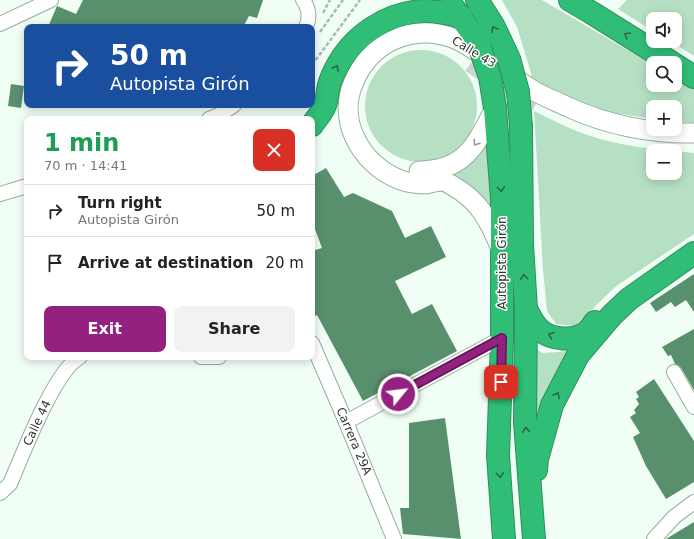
<!DOCTYPE html>
<meta charset="utf-8">
<style>
:root{--surface:#fff;--page:#f2f2f2;--text:#222;--muted:#767676;--line:#e0e0e0;--accent:#942180}
body{margin:0;font-family:"DejaVu Sans",sans-serif;background:var(--page);color:var(--text);height:100vh;display:flex;flex-direction:column;font-size:15px;white-space:nowrap}
*{box-sizing:border-box;margin:0}
p{font-size:13px;color:var(--muted)}
.icon{flex:none;width:22px;height:22px;fill:none;stroke:currentColor;stroke-width:2;stroke-linecap:round;stroke-linejoin:round}
.map{position:relative;flex:1;overflow:hidden}
.sheet{position:absolute;left:24px;top:116px;width:291px;height:244px;display:flex;flex-direction:column;background:var(--surface);border-radius:8px;box-shadow:0 2px 10px #0003}
.sheet>*{flex:none}
.hud{position:absolute;left:24px;top:24px;width:291px;height:84px;border-radius:8px;box-shadow:0 2px 10px #0003;background:#1a4fa0;color:#fff;overflow:hidden}
.buttons{position:absolute;left:646px;top:12px;display:grid;gap:8px}
.buttons a{display:grid;place-items:center;width:36px;height:36px;border-radius:8px;background:var(--surface);box-shadow:0 2px 10px #0003;font-size:20px}
.pin{position:absolute;display:grid;place-items:center;width:34px;height:34px;color:#fff;margin:-17px;border-radius:8px;box-shadow:0 2px 6px #0006}
.me{position:absolute;width:44px;margin:-22px;rotate:61deg;stroke-linejoin:round;filter:drop-shadow(0 0 3px #0008)}
.turn{display:flex;align-items:center;gap:14px;height:84px;padding:0 20px;font-size:18px}
.turn .icon{width:52px;height:52px;stroke-width:2.5}
.turn b{display:block;font-size:28px;line-height:34px}
.round{display:grid;place-items:center;flex:none;width:42px;height:42px;border-radius:8px;background:var(--page)}
.headline{display:flex;align-items:center;justify-content:space-between;height:68px;padding:0 20px}
h1{font-size:24px;font-weight:700;line-height:30px;color:#1e9e55}
.primary-button{display:flex;gap:8px;margin-top:auto;padding:8px 20px}
.primary-button a{flex:1;height:46px;border-radius:8px;background:var(--accent);color:#fff;font-size:16px;font-weight:700;line-height:46px;text-align:center}
.primary-button a+a{background:var(--page);color:var(--text)}
ul{padding:0;list-style:none}
li{display:flex;align-items:center;gap:12px;height:52px;padding:0 20px;border-top:1px solid var(--line)}
li div{flex:1}
li b{display:block;font-size:15px}
li em{font-style:normal}
.map>svg:first-child{display:block}
</style>
<div class="map">
<svg width="694" height="539" viewBox="0 0 694 539">
<rect width="100%" height="100%" fill="#f0fef5"/>
<!-- green -->
<g fill="#b6e0c4">
<polygon points="502,0 542,0 653,65 653,85 675,85 675,78 694,89 694,123 675,121 675,107 653,107 653,119 602,111 532,82 531,73 517,27"/>
<polygon points="627,0 694,0 694,56 670,41 675,41 675,19 653,19 653,31 618,9"/>
<circle cx="421" cy="106" r="56"/>
<path d="M 534,111 C 549,118 564,126 579,132 C 608,143 640,148 670,151 L 653,151 L 653,173 L 675,173 L 675,151 L 694,153 L 694,234 L 615,287 L 575,326 L 556,324 L 547,311 L 543,270 Z"/>
<polygon points="489,132 492,214 447,175"/>
<polygon points="533,346 542,353 559,352 571,350 538,413 534,440"/>
</g>
<!-- building -->
<g fill="#58906d">
<polygon points="83,0 263,0 257,18 249,16 243,27 48,27 57,6 76,14"/>
<polygon points="11,84 24,86 21,108 8,106"/>
<polygon points="326,168 344,197 353,193 392,211 405,238 431,226 446,257 395,281 412,314 432,304 457,351 363,401 317,315 312,318 312,251 322,248 312,221 312,176"/>
<polygon points="694,274 694,312 686,300 675,307 671,302 656,312 650,303"/>
<polygon points="694,329 694,390 681,368 675,364 671,355 668,356 662,347"/>
<polygon points="654,379 694,441 694,482 666,499 646,466 633,437 640,433 630,417 636,413 634,410 639,404 636,399 639,397 636,392"/>
<polygon points="445,418 461,539 403,534 400,508 409,508 409,423"/>
<polygon points="694,522 694,539 666,539"/>
</g>
<g fill="none" stroke-linecap="round" stroke-linejoin="round">
<!-- secondary-tunnel -->
<polyline stroke="#c9d6ce" stroke-width="19" stroke-dasharray="19 10" stroke-linecap="butt" points="471,63 504,87 537,106"/>
<!-- street casing -->
<g stroke="#98ad9f" stroke-width="16">
<g id="street">
<path d="M 303,0 C 309,8 310,18 306,27"/>
<polyline points="0,24 51,0"/>
<polyline points="209,119 219,115 234,105"/>
<polyline points="0,194 27,186"/>
<polyline points="312,343 346,422 394,539"/>
<polyline points="201,357 219,357"/>
<polyline points="674,372 694,407"/>
<polyline points="346,422 502,338"/>
<path d="M 0,493 L 10,484 C 23,454 54,371 80,357"/>
<polyline points="654,539 674,517 694,502"/>
</g>
</g>
<!-- secondary casing -->
<g stroke="#98ad9f" stroke-width="21">
<g id="secondary">
<path d="M 419,171 C 465,171 476,145 495,108"/>
<path d="M 501,249 C 490,222 480,201 453,186 C 450,184 445,181 442,181 C 436,181 431,183 426,184 C 420,184 412,183 407,182 C 366,171 336,125 353,84 C 369,43 411,23 453,38 C 467,43 481,55 494,63 C 508,73 522,84 536,92 C 547,98 558,102 568,107 C 607,125 652,134 694,133"/>
</g>
</g>
<!-- highway casing -->
<g stroke="#2f8f5e" stroke-width="24">
<g id="highway">
<polyline points="477,0 494,27 509,59"/>
<polyline points="570,0 592,13 672,63"/>
<polyline points="452,6 473,34 480,48"/>
<polyline points="675,65 694,77"/>
<polyline points="495,108 502,199 502,338 498,456 504,539"/>
<path d="M 312,125 C 316,119 323,112 325,105 C 327,100 327,94 328,90 C 329,83 332,76 335,70 C 352,36 387,12 425,11 C 437,11 449,14 461,16"/>
<polyline points="521,126 522,245 526,309 525,423 534,539"/>
<path d="M 526,309 C 530,316 533,324 540,330 C 552,340 574,342 587,332 C 590,329 593,325 595,322"/>
<polyline points="536,470 537,459 552,405 578,355 612,315 629,299 694,253"/>
</g>
</g>
<!-- path -->
<g stroke="#adb9b1" stroke-width="2.5" stroke-dasharray="4 2" stroke-linecap="butt">
<polyline points="323,13 330,0"/>
<polyline points="320,32 343,0"/>
<polyline points="312,65 360,0"/>
</g>
<!-- street -->
<use href="#street" stroke="#fff" stroke-width="14"/>
<!-- secondary -->
<use href="#secondary" stroke="#fff" stroke-width="19"/>
<!-- highway -->
<use href="#highway" stroke="#30be77" stroke-width="22"/>
<!-- highway-bridge casing -->
<g stroke="#2f8f5e" stroke-width="24" stroke-linecap="butt">
<g id="highway-bridge">
<polyline points="480,48 490,77 495,108"/>
<polyline points="509,59 518,92 521,126"/>
</g>
</g>
<!-- highway-bridge -->
<use href="#highway-bridge" stroke="#30be77" stroke-width="22"/>
</g>
<!-- one-way arrows -->
<defs><path id="oneway-chevron" d="M-2-3.5L2.5 0L-2 3.5" fill="none" stroke-width="1.6" stroke-linecap="round" stroke-linejoin="round"/></defs>
<g stroke="#2f664a">
<use href="#oneway-chevron" transform="translate(494 29) rotate(-118)"/>
<use href="#oneway-chevron" transform="translate(627 35) rotate(-148)"/>
<use href="#oneway-chevron" transform="translate(336 68) rotate(-63)"/>
<use href="#oneway-chevron" transform="translate(501 189) rotate(85)"/>
<use href="#oneway-chevron" transform="translate(524 277) rotate(-94)"/>
<use href="#oneway-chevron" transform="translate(551 335) rotate(-159)"/>
<use href="#oneway-chevron" transform="translate(557 395) rotate(-63)"/>
<use href="#oneway-chevron" transform="translate(526 430) rotate(-94)"/>
<use href="#oneway-chevron" transform="translate(500 475) rotate(86)"/>
</g>
<use stroke="#969b98" href="#oneway-chevron" transform="translate(476 143) rotate(123)"/>
<g fill="none" stroke-linecap="round" stroke-linejoin="round">
<!-- route casing -->
<g stroke="#601553" stroke-width="10">
<polyline id="route" points="398,394 502,338 501,382"/>
</g>
<!-- route -->
<use href="#route" stroke="#942180" stroke-width="7"/>
</g>
<g text-anchor="middle" dominant-baseline="central" stroke-width="3" stroke-linejoin="round" paint-order="stroke">
<!-- street labels -->
<g font-size="12" fill="#2e3731" stroke="#fff">
<text transform="translate(474 52) rotate(31)">Calle 43</text>
<text transform="translate(502 263) rotate(-90)">Autopista Girón</text>
<text transform="translate(37 423) rotate(-65)">Calle 44</text>
<text transform="translate(354 441) rotate(67)">Carrera 29A</text>
</g>
</g>
</svg>
<div class="buttons">
<a><svg class="icon" aria-label="sound" viewBox="0 0 24 24"><path d="M4 9h4l5-4v14l-5-4H4zM17 9q2 3 0 6"/></svg></a>
<a><svg class="icon" aria-label="search" viewBox="0 0 24 24"><circle cx="10" cy="10" r="6"/><path d="M15 15l6 6"/></svg></a>
<a>+</a>
<a>−</a>
</div>
<div class="pin" style="left:501px;top:382px;background:#d93025"><svg class="icon" aria-label="arrive" viewBox="0 0 24 24"><path d="M6 21V4h12l-3 4 3 4H6"/></svg></div>
<svg class="me" style="left:398px;top:394px" viewBox="-20 -20 40 40"><circle r="17" fill="#942180" stroke="#fff" stroke-width="3"/><path d="M0-11L8 9 0 5-8 9z" fill="#fff"/></svg>
<div class="hud">
<div class="turn"><svg class="icon" aria-label="right" viewBox="0 0 24 24"><path d="M7 20v-9h11M14 6l5 5-5 5"/></svg><div><b>50 m</b>Autopista Girón</div></div>
</div>
<section class="sheet">
<div class="headline"><div><h1>1 min</h1><p>70 m · 14:41</p></div><a class="round" style="background:#d93025;color:#fff"><svg class="icon" aria-label="close" viewBox="0 0 24 24"><path d="M6 6l12 12M18 6L6 18"/></svg></a></div>
<ul>
<li><svg class="icon" aria-label="right" viewBox="0 0 24 24"><path d="M7 20v-9h11M14 6l5 5-5 5"/></svg><div><b>Turn right</b><p>Autopista Girón</p></div><em>50 m</em></li>
<li><svg class="icon" aria-label="arrive" viewBox="0 0 24 24"><path d="M6 21V4h12l-3 4 3 4H6"/></svg><div><b>Arrive at destination</b></div><em>20 m</em></li>
</ul>
<div class="primary-button"><a>Exit</a><a>Share</a></div>
</section>
</div>
